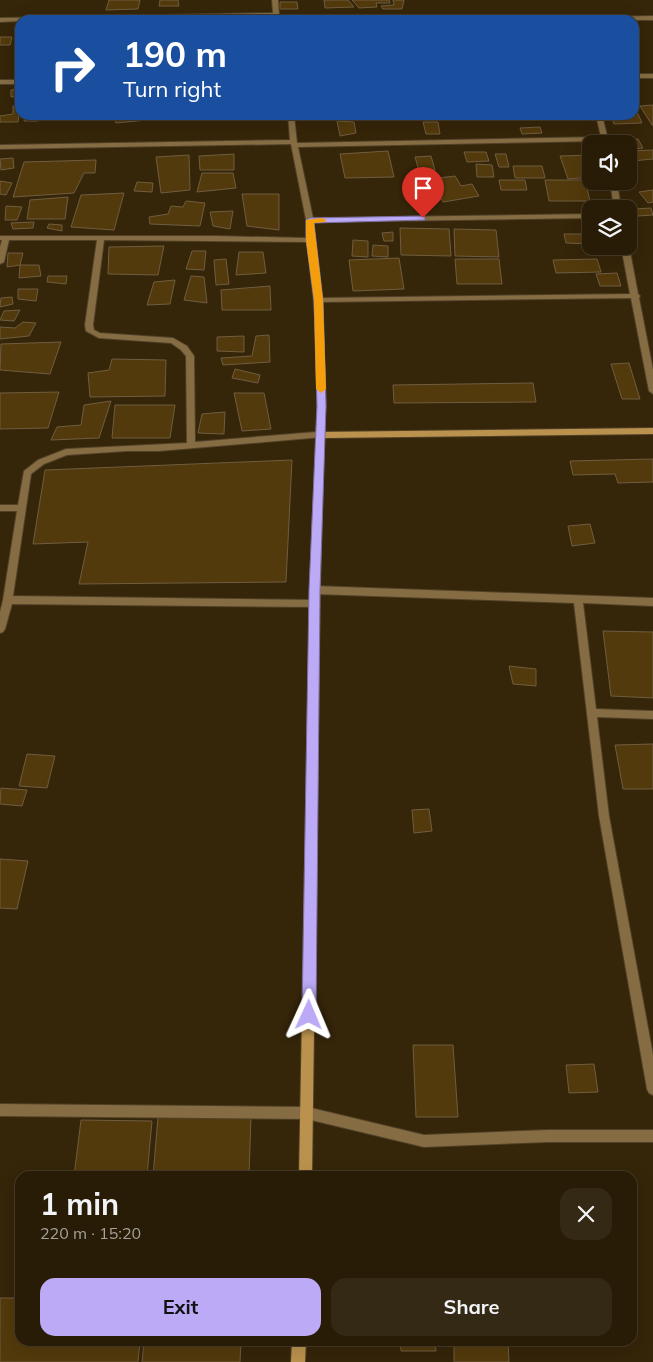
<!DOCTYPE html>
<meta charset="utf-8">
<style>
:root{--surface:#281c07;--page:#342915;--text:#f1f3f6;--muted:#a5a19b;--line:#443a28;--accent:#bcaaf6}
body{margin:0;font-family:Mulish,sans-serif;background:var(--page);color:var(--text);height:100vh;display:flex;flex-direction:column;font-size:19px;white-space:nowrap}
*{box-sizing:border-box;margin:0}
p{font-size:16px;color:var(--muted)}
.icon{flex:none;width:28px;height:28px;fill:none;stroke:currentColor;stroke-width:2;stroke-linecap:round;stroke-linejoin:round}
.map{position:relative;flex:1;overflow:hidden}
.details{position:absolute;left:15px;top:1171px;width:622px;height:175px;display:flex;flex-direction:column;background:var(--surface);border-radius:15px;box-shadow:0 5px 20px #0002,0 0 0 1px var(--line)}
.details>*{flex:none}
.banner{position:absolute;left:15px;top:15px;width:624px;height:105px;border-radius:15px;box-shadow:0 5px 20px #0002,0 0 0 1px var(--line);background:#1a4fa0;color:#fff;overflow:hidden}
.controls{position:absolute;left:582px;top:135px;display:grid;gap:10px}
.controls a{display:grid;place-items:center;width:55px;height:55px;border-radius:10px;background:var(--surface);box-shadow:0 5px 20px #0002,0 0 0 1px var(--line);font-size:25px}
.pin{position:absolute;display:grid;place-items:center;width:42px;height:42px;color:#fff;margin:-51px -21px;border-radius:50% 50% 50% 0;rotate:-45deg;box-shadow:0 0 5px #0007}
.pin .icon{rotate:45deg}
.me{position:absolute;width:55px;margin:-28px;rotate:1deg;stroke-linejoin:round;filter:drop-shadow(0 0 4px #0008)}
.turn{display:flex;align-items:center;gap:18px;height:105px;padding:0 25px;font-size:22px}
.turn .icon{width:65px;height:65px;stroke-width:2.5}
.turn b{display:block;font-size:35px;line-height:42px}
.round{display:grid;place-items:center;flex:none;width:52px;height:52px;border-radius:15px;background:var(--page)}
.headline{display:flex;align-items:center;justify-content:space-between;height:85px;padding:0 25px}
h1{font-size:30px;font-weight:700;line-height:38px}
.button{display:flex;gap:10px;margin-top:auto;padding:10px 25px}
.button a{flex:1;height:58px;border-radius:15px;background:var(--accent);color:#111;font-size:20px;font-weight:700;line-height:58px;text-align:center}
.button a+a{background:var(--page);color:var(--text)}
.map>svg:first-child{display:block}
</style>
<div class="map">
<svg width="653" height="1362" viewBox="0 0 653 1362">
<rect width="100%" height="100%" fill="#352509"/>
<!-- building -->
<g fill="#533a0c" stroke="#705d41">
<polygon points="109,0 140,0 138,9 106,10"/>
<polygon points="160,0 178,0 179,6 159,6"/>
<polygon points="324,0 348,0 354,7 325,8"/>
<polygon points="352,0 389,0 390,3 376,3 377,7 359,8"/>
<polygon points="393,0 404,0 402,9 383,9 381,6 394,5"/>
<polygon points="280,2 297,2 298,9 280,9"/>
<polygon points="0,37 12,37 10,45 0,45"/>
<polygon points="20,89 20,96 11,97 11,90"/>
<polygon points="634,105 642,123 614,124 611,115 634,115"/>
<polygon points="653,105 653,125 652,125 640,106"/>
<polygon points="13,106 20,108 18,122 0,122 0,116 13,114"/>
<polygon points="25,115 38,115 38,121 24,121"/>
<polygon points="112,115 155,115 157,119 116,123"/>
<polygon points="251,115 270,115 271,119 253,119"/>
<polygon points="337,121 354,122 356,133 340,136"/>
<polygon points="423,122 438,122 440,134 426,134"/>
<polygon points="540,127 542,133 522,134 520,128"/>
<polygon points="638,139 643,148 629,150 629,144 624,144 622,140"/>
<polygon points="653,150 653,159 632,161 629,155 629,151"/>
<polygon points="388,151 394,177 345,178 340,154"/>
<polygon points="464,152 486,152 489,161 467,162"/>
<polygon points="234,154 234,170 200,170 199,156"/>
<polygon points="495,154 506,154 509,167 499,167"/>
<polygon points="189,155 190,190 161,193 156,157"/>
<polygon points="591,155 591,177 568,179 560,156"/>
<polygon points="431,156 435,170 419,171 415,157"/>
<polygon points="13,158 14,168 1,170 0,159"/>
<polygon points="96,160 95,173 84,173 74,193 13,197 24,162"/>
<polygon points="476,164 492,165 494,177 477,177"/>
<polygon points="513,166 542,166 545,178 515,178"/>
<polygon points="202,173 233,173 236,188 197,192"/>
<polygon points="455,176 461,186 472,184 479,196 443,202 430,179"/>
<polygon points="422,177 426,189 409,190 405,179"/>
<polygon points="499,180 525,180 527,190 501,190"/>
<polygon points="545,180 585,180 590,201 549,201"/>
<polygon points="0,181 12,183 6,195 0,194"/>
<polygon points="137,182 153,183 152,192 134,191"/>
<polygon points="653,190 653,202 648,203 639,192"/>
<polygon points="124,193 114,230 71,227 81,195"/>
<polygon points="242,194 279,194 279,230 247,226"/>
<polygon points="68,197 65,219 27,219 30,200"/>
<polygon points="186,201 205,203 200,226 150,224 149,217 168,214 171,206 183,207"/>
<polygon points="6,206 22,207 17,220 5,220"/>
<polygon points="651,208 653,215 638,216 634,209"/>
<polygon points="233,211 230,229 213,226 210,212"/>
<polygon points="34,222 33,228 13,229 11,223"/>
<polygon points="49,224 62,225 62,231 47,228"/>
<polygon points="400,228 449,229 451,256 401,255"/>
<polygon points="454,229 496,230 499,257 455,256"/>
<polygon points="393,232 393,241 384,241 382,233"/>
<polygon points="564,234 591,234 591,244 566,243"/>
<polygon points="353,240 368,241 368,257 352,256"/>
<polygon points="373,245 388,246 388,257 372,256"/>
<polygon points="164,246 158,275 108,274 109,247"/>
<polygon points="192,251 206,251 204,270 186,269"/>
<polygon points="239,252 263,252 266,273 236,275"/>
<polygon points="8,253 23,253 20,265 7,267"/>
<polygon points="399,258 404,289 353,291 349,260"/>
<polygon points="226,259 229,284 216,285 214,260"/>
<polygon points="455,259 499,259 502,284 457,284"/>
<polygon points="597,259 601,272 556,273 553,260"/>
<polygon points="20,265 39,265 41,276 19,278"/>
<polygon points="617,273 621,286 600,286 596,274"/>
<polygon points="48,276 67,276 66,284 47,282"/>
<polygon points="191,276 204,277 207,303 184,300"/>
<polygon points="175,280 170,304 147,305 154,282"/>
<polygon points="270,286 271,310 222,310 221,290"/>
<polygon points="18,289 38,289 36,301 18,299"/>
<polygon points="12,297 13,304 0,307 1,298"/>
<polygon points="20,310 14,321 0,320 4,311"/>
<polygon points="23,322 36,323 29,336 0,339 0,327 15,328"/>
<polygon points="269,335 270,362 223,365 221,358 252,356 256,336"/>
<polygon points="244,336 244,352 217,351 217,337"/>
<polygon points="61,342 50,374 0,370 1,344"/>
<polygon points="112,359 166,360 165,396 90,397 88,373 109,370"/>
<polygon points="629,363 640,399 622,399 611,364"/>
<polygon points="235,369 260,375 258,383 232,378"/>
<polygon points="533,383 536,402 394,403 393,385"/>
<polygon points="59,392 48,428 0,429 0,393"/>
<polygon points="234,393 264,393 271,429 242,431"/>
<polygon points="111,401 99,438 51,440 57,427 81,425 84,405"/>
<polygon points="115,405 175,405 170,438 112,438"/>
<polygon points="225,412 224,434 198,433 202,414"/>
<polygon points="653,459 653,482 618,483 615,474 573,475 570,461"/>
<polygon points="292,460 286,582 79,584 88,542 33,544 45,470"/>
<polygon points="590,524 595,543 572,546 568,526"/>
<polygon points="603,631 653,632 653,698 611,696"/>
<polygon points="509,666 536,669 536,686 513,684"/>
<polygon points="653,744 653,789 623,789 615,745"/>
<polygon points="27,754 55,756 47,788 19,786"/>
<polygon points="1,788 27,790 22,806 0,804"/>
<polygon points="429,809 432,831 414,833 412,810"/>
<polygon points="0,859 28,861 17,909 0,908"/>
<polygon points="413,1045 453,1045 458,1117 416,1117"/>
<polygon points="594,1064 598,1092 569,1093 566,1065"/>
<polygon points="251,1116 249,1176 153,1176 158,1117"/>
<polygon points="81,1120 152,1121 147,1176 74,1176"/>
<polygon points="449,1172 500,1173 500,1176 450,1176"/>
<polygon points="0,1298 20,1298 20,1341 140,1341 138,1362 0,1362"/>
<polygon points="144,1341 241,1341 240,1362 142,1362"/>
<polygon points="400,1341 435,1341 436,1351 401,1351"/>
<polygon points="454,1341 508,1341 509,1362 454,1362"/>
</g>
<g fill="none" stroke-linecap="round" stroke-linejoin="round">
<!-- minor casing -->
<g stroke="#514128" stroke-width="2">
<g id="minor">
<polygon points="272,0 278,0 279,14 282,16 282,18 275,17 20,20 20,21 0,22 0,18 273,13"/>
<polygon points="287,16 327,18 330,20 285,19 284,18"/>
<polygon points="653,16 653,20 520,20 523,18"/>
<rect x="634" y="74" width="19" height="4"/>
<rect x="0" y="80" width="20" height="4"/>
<path d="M 288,115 L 294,115 L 297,143 L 601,137 L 596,115 L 602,115 L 609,144 L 603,144 L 602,141 L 298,147 L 313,218 L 591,214 L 591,218 L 314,222 L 314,240 L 321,298 L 630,294 L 621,246 L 629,246 L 638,294 L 640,296 L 639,298 L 653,370 L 653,394 L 649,391 L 631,298 L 322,302 L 326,406 L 323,437 L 159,451 L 127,451 L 67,455 L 44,464 L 31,474 L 13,596 L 314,600 L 317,601 L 319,604 L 317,607 L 12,604 L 5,629 L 3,632 L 0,633 L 0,612 L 3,600 L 17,511 L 0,511 L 0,505 L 18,505 L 24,471 L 38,460 L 66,449 L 187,443 L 186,356 L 181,350 L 171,343 L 99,338 L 86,331 L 85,325 L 97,240 L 9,240 L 4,262 L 0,264 L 0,247 L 2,240 L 0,240 L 0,236 L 216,236 L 306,238 L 306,220 L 291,144 L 0,149 L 0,145 L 290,140 ZM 104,240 L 307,242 C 315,305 321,369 316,432 L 195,442 L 194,356 L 187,346 L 173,338 L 100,333 L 94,330 L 93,325 Z"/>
<polygon points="610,181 617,181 621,209 614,209"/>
<polygon points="315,586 653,598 653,606 583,603 596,709 653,711 653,719 597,717 609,816 653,1055 653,1095 649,1093 647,1089 599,816 574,603 315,594 310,590"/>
<polygon points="0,1104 307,1107 424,1135 548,1130 653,1130 653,1142 548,1142 424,1147 307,1119 0,1116"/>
</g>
</g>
<!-- secondary casing -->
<g stroke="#514128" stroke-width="2">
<g id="secondary">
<polygon points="653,428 653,434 324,438 320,590 312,1176 299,1176 310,590 316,435 320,432"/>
<polygon points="292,1341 306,1341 305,1362 291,1362"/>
</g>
</g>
<!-- minor -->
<use href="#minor" fill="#856c43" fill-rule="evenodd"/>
<!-- secondary -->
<use href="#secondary" fill="#bb924d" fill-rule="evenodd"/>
</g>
<!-- route -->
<polygon fill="#bcaaf6" stroke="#7a6ea0" points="423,216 425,217 425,220 314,223 323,300 326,406 320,590 316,1015 314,1020 309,1022 304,1020 302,1015 309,590 317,406 314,300 306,240 306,220 310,218"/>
<!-- slow -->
<polygon fill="#f59e0b" points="322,218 326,220 325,222 314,223 323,300 326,389 321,393 316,389 314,300 306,240 306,220"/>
</svg>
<div class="controls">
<a><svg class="icon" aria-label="sound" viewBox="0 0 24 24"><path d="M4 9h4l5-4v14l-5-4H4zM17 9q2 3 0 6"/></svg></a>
<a><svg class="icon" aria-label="layers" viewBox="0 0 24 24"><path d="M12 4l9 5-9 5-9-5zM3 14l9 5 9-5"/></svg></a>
</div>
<div class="pin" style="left:423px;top:218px;background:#d93025"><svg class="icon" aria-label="arrive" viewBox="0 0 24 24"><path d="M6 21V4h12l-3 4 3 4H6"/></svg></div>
<svg class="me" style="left:309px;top:1015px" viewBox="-20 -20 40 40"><path d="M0-17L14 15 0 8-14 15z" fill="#bcaaf6" stroke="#fff" stroke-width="4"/></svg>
<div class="banner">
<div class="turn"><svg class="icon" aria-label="right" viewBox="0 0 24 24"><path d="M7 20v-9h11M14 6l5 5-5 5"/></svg><div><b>190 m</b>Turn right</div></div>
</div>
<section class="details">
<div class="headline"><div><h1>1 min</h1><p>220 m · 15:20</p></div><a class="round"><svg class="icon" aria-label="close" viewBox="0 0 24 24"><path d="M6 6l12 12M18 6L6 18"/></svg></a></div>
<div class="button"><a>Exit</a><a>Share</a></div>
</section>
</div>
